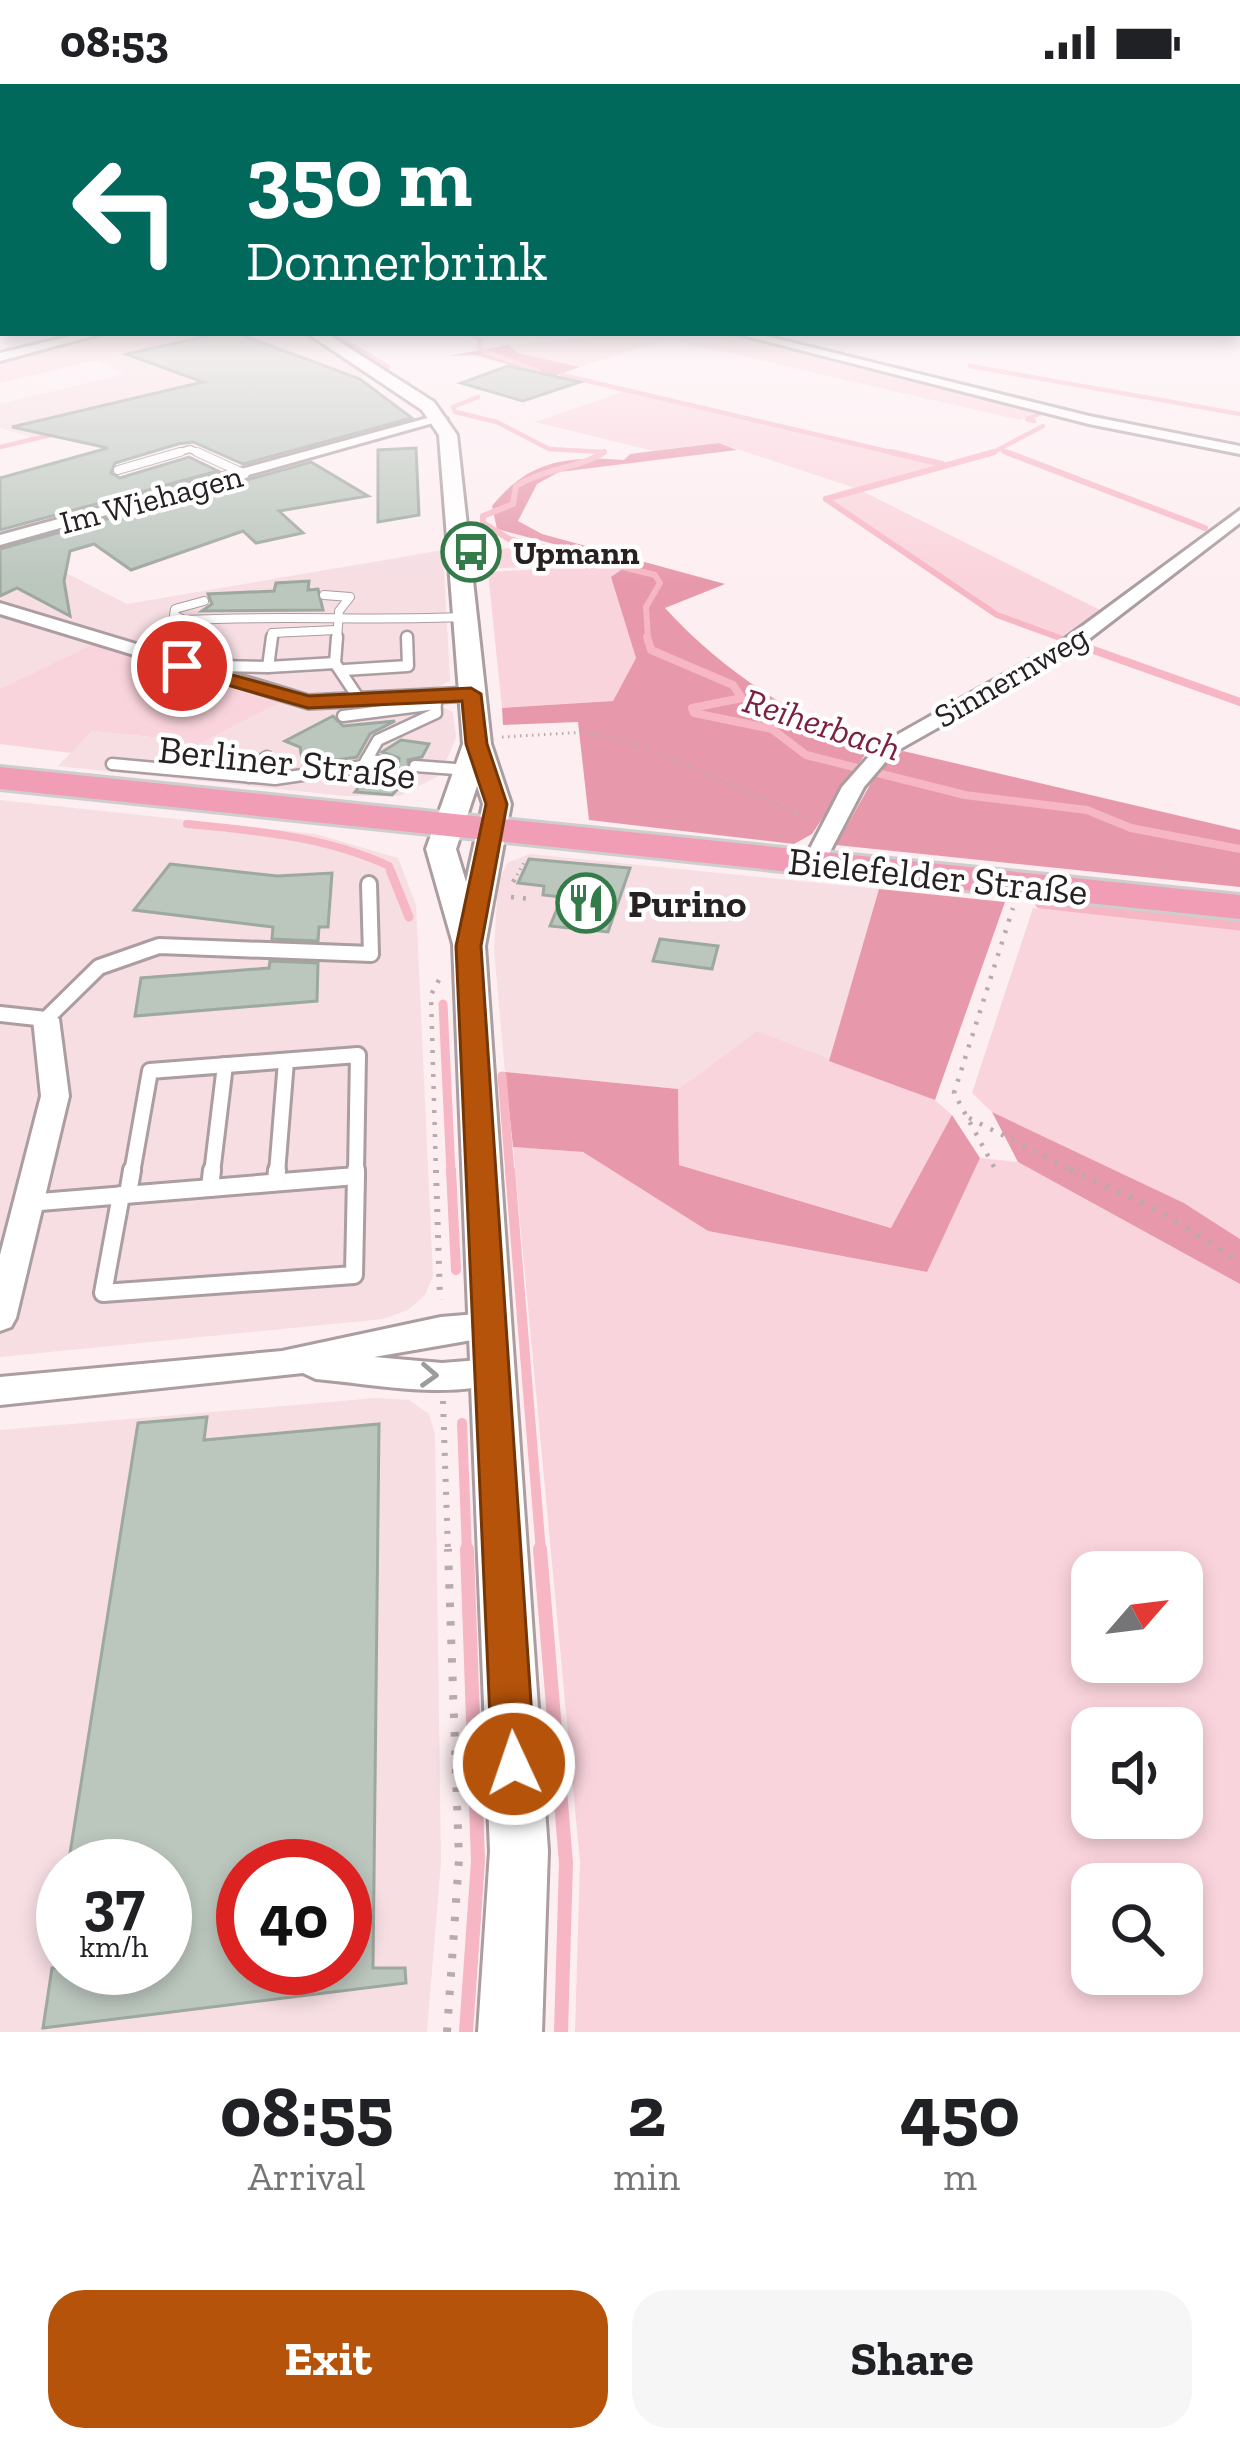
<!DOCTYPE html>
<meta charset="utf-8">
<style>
:root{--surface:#fff;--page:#f6f6f6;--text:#202124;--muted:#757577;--accent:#b45309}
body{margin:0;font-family:"Zilla Slab",serif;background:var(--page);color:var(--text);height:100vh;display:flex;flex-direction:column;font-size:45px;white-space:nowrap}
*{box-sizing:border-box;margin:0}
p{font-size:39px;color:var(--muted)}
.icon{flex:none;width:66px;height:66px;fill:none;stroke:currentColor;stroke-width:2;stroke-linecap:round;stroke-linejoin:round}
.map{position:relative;height:1948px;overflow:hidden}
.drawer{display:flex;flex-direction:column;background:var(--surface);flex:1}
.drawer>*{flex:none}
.top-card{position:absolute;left:0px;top:0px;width:1242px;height:252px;box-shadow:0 6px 18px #0003;background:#00695c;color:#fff;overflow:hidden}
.needle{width:78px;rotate:62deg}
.tools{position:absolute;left:1071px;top:1467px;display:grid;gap:24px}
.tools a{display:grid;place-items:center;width:132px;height:132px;border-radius:24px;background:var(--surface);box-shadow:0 6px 18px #0003;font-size:60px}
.speed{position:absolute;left:36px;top:1755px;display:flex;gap:24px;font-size:60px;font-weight:700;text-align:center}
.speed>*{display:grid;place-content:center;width:156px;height:156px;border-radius:50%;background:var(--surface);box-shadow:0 6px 18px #0003;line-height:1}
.speed small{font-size:30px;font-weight:400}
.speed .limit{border:18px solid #d22;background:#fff;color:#111}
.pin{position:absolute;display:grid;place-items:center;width:102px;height:102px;color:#fff;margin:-51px;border:6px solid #fff;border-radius:50%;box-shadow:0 3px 12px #0007}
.me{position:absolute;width:132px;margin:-66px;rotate:357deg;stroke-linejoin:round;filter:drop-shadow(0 0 9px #0008)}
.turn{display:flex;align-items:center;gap:42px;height:252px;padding:0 48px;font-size:54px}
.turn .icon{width:156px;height:156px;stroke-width:2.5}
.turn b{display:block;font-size:84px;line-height:102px}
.eta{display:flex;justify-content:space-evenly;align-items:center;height:204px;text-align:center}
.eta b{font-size:72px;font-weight:700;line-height:84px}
.cta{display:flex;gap:24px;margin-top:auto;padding:24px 48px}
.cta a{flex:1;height:138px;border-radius:36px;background:var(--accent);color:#fff;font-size:48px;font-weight:700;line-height:138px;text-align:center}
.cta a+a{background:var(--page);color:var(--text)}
.status{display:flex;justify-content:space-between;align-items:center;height:84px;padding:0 60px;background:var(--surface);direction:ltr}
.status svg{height:33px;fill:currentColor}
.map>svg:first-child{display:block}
</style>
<div class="status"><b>08:53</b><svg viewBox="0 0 49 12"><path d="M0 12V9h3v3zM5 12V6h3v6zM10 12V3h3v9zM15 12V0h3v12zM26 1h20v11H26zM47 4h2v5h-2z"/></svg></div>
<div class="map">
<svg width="1240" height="1948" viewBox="0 0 1240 1948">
<rect width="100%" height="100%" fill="#fdeef1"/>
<!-- built -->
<g fill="#f6dee3" fill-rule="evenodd">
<polygon points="211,249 301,249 367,291 33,354 0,344 0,320 125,290 96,276"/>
<polygon points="443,466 450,597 427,609 305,613 0,518 0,501 56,484 127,520"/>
<polygon points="0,528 95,559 0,605"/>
<polygon points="281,618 432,618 453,628 456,654 440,691 400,712 345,712 58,682 92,647 171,655 191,664"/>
<polygon points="0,716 316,750 398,774 416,821 433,1192 425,1211 408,1226 383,1235 0,1273"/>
<polygon points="530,770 879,805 829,977 757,947 678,1005 505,988 494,866 498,799 507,779"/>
<path d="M 377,1314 L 409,1316 L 429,1330 L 435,1351 L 441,1777 L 427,1948 L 0,1948 L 0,1346 ZM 63,1782 L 165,1782 L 165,1884 L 63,1884 ZM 243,1782 L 345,1782 L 345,1884 L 243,1884 Z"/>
</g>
<!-- green -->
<g fill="#fad4dc" fill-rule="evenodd">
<polygon points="104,249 211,249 0,299 0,275"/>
<polygon points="629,249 720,249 1038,327 1020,336 668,255 580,283 518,269 508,261"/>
<polygon points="625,307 938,380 855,404 719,359 654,367 535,338"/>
<polygon points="860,406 1102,527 1064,553 998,529 832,415"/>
<polygon points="515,464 584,480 483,485 481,465"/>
<polygon points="614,481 628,483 612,493 636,574 613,617 502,624 488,488"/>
<polygon points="95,559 263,614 281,618 191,664 171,655 92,647 71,669 0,660 0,605"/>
<polygon points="1033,824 1240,845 1240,1155 1184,1119 992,1028 972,1009"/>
<polygon points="757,947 935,1016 952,1031 892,1144 679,1081 678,1005"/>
<path d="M 513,1063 L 583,1068 L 708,1147 L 926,1188 L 980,1074 L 1018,1078 L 1240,1200 L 1240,1948 L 575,1948 L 580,1778 ZM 1092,1488 L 1182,1488 L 1182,1578 L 1092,1578 ZM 1092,1644 L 1182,1644 L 1182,1734 L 1092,1734 ZM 1092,1800 L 1182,1800 L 1182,1890 L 1092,1890 Z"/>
</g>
<!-- forest -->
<g fill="#e799ab">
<polygon points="508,261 518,269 580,283 552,293 475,271 448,272"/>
<path d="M 719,359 L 737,366 L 559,388 L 537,400 L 518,437 L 542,450 L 725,500 L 665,524 C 722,587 791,629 868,666 L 812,750 L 794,760 L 589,736 L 578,638 L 503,641 L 502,624 L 613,617 L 636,574 L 611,493 L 630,480 L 497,445 L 492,422 C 529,376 567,372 624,376 L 630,370 Z"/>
<polygon points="903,667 1240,746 1240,803 836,761 880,683"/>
<polygon points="879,805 1005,818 935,1016 829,977"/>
<polygon points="505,988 678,1005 679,1081 891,1144 952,1031 980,1074 927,1188 708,1147 583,1068 513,1063"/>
<polygon points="992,1028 1184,1119 1240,1155 1240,1200 1018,1078"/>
</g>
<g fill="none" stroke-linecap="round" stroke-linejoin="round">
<!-- stream-far5 -->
<g stroke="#f7b6c4" stroke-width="4.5">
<polyline points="469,249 481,256 479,264 486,268 539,287 534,295"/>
<polyline points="725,249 786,262"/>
<polyline points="339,253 388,283"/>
<polyline points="970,282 1240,330"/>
<polyline points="562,291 903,371"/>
<polyline points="478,313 453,323 455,328 497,338 549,365 604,368 600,371"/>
<polyline points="1034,337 1027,335 1041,329"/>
<polyline points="0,363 59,349"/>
<polyline points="1003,367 1013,371"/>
<polyline points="988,371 1043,342"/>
</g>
<!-- stream-far4 -->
<g stroke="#f7b6c4" stroke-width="6">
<path d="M 604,368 C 579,385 548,383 516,402 L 513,420 L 483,432 L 483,439 L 509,455 L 655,491 L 660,499 L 646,523 L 648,556"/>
<polyline points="891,368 942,380"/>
<polyline points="1006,368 1205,444"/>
<polyline points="826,415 997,531 1060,554"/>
<polyline points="826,415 994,368"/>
</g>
<!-- stream-far3 -->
<g stroke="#f7b6c4" stroke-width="8">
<polyline points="647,553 651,566 733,601 742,614 692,624 694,629 772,645 806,671 965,711 1087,726 1131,744 1240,765"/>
<polyline points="1085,563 1240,618"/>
<path d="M 187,740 C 257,747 325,752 389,782 L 392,791"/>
</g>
<!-- stream-far2 -->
<g stroke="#f7b6c4" stroke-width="9">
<polyline points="391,788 409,833"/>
<polyline points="1040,820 1240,842"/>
<polyline points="443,920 451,1089"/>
<polyline points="502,992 510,1089"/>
</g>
<!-- stream-far1 -->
<g stroke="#f7b6c4" stroke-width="10">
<polyline points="451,1086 456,1186"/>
<polyline points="510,1086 541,1468"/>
<polyline points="462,1339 467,1468"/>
</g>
<!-- stream -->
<g stroke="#f7b6c4" stroke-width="14">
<polyline points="540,1465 566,1779 561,1948"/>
<polyline points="466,1948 478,1777 467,1465"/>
</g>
</g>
<!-- building -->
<g fill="#bbc6bd" stroke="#9da89f" stroke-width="3" fill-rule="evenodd">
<polygon points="221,249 236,249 360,295 412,334 243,380 193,358 178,360 115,379 111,389 120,394 189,373 218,387 0,446 0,394 108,364 12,343 203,298 126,270"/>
<polygon points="508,282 580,298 523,317 461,299"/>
<polygon points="416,364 419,431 378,438 378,366"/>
<polygon points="311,378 368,412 279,427 303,449 256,459 243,447 131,486 94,460 70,467 64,497 70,532 17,504 0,512 0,465"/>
<polygon points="309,497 308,506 318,505 323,526 202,527 212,520 208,510 274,507 276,499"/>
<polygon points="333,632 343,642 395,637 370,650 357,673 303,681 300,663 285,657"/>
<polygon points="401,656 429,660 422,673 408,676 411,691 392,711 355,708 372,686 398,687 399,674 382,668"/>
<polygon points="529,775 630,784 608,848 550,842 562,813 543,811 544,802 518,799"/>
<polygon points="170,780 277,792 332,789 328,843 319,843 318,857 272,855 273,843 134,826"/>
<polygon points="660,855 718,862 712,885 653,877"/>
<polygon points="270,877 318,879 317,917 135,932 141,894 269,884"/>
<path d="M 207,1333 L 204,1356 L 379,1340 L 373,1884 L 405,1884 L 406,1899 L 43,1944 L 52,1884 L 165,1884 L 165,1782 L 68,1782 L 138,1339 ZM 243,1782 L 345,1782 L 345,1884 L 243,1884 Z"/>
</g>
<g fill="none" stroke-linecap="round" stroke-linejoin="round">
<!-- service-far4 casing -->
<g stroke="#ab9da0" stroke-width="9">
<polyline id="service-far4" points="170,371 190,365 203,371"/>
</g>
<!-- service-far3 casing -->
<g stroke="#ab9da0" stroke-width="10">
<g id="service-far3">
<polyline points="197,368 245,390"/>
<polyline points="118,386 180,368"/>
<polyline points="324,511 350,513 339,527 337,556"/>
<path d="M 204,517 L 175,525 L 174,531 L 184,536 C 280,531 369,537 465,533"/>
<polyline points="271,556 272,549 336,546"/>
</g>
</g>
<!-- service-far2 casing -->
<g stroke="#ab9da0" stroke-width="15">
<g id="service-far2">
<polyline points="272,553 268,583 335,579"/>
<polyline points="337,553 335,579 361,618"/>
<polyline points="170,558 215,582 268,583"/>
<polyline points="344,586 408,582 407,553"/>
<polyline points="343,632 436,620"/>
<polyline points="367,675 392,680"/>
<polyline points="112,680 275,695 363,682 378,656 436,629 435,613"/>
<polyline points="415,682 469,686"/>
<polyline points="249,693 249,685 267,673"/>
</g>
</g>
<!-- service-far1 casing -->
<g stroke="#ab9da0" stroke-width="20">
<g id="service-far1">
<polyline points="0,930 46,935 99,883 159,862 371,870 369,800"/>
<polyline points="132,1089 150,987 358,971 356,1089"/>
<polyline points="212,1089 225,981"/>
<polyline points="277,1089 286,977"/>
</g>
</g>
<!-- service casing -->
<g stroke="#ab9da0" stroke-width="22">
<g id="service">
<polyline points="276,1098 277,1086"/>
<polyline points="210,1104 212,1086"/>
<polyline points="128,1110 132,1086"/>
<polyline points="121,1111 103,1209 354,1191 356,1092"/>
<polyline points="28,1119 356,1092 356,1086"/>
</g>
</g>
<!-- minor casing -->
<g stroke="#ab9da0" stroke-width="6">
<g id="minor">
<polygon points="83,249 104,249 0,277 0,269"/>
<polygon points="734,249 754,249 1089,332 1240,362 1240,370 1089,340"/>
<polygon points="435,332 447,335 0,461 0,451"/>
<polygon points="1240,426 1240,439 1072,568 893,669 864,703 822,783 806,783 803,778 842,703 879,661 1058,560"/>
<polygon points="0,519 309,612 471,604 481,610 471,616 308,624 0,530"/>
<polygon points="46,927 59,935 69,1012 16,1234 11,1243 0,1247 0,1171 41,1012 33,935"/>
<path d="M 489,1229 L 501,1233 L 505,1242 L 501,1251 L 374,1273 L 442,1279 L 492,1275 L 504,1279 L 509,1288 L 504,1297 C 446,1316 375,1300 316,1295 L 303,1289 L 0,1321 L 0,1293 L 282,1267 L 441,1233 Z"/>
</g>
</g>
<!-- tertiary casing -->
<g stroke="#ab9da0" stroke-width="6">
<path id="tertiary" d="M 307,249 L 326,249 L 434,318 L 457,351 L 491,660 L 511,720 L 485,862 L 548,1767 L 542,1948 L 478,1948 L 490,1767 L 453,860 L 426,765 L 463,660 L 439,351 L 422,326 ZM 477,702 L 483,720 L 466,798 L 456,765 Z"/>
</g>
<!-- primary casing -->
<g stroke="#cfcece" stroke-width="6">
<polygon id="primary" points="0,683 1240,811 1240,835 0,705"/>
</g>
<!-- path-far3 -->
<g stroke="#b7abad" stroke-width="3" stroke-dasharray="1.5 4.5" stroke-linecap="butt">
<polyline points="502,653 587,648 638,661 809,734"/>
<polyline points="517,791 525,777"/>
</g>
<!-- path-far2 -->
<g stroke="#b7abad" stroke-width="4.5" stroke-dasharray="3 9" stroke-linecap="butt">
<polyline points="513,798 519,788"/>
<polyline points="511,813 530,815"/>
<polyline points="969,1034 1077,1089"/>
<polyline points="994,1083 954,1009 1013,824"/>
<polyline points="436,1089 431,911 440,894"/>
</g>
<!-- path-far1 -->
<g stroke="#b7abad" stroke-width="6" stroke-dasharray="3 10" stroke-linecap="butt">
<polyline points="436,1086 440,1216"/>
<polyline points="1070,1086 1156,1125 1240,1178"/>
<polyline points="443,1317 448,1468"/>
</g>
<!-- path -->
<polyline stroke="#b7abad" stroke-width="8" stroke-dasharray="4.5 14" stroke-linecap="butt" points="447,1948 459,1775 448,1465"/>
<!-- service-far4 -->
<use href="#service-far4" stroke="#fff" stroke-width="6"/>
<!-- service-far3 -->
<use href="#service-far3" stroke="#fff" stroke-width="8"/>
<!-- service-far2 -->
<use href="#service-far2" stroke="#fff" stroke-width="10"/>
<!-- service-far1 -->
<use href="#service-far1" stroke="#fff" stroke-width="14"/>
<!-- service -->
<use href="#service" stroke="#fff" stroke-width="16"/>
<!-- minor -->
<use href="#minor" fill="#fff" fill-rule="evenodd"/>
<!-- tertiary -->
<use href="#tertiary" fill="#fff" fill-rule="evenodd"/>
<!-- primary -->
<use href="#primary" fill="#f19db6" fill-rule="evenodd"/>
</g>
<!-- one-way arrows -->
<defs><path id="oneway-chevron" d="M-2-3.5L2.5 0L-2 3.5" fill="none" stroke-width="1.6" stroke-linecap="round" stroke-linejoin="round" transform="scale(3)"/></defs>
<use stroke="#9e9b9c" href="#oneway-chevron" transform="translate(429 1291) rotate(3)"/>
<!-- sky -->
<linearGradient id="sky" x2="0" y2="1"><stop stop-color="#aeb5da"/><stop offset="0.45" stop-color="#fef7f9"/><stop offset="1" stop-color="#fef7f9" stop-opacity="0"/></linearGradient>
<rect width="1240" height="497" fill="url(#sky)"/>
<!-- route -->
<polygon fill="#b45309" stroke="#753606" stroke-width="3" points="182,577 309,612 471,604 481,610 487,660 507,720 481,862 535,1680 529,1695 514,1701 499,1695 492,1680 456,862 486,720 466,660 462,617 308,624 175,586 173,582"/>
<!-- icons -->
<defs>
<g id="bus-ring" transform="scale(3)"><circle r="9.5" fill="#fff" stroke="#337b48" stroke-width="1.5"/><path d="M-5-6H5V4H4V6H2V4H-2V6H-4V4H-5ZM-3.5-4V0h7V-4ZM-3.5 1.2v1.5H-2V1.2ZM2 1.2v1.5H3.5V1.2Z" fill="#337b48"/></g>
<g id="restaurant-ring" transform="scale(3)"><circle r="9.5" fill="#fff" stroke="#337b48" stroke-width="1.5"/><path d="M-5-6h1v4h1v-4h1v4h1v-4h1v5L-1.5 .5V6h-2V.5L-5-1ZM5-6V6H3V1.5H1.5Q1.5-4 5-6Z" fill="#337b48"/></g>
</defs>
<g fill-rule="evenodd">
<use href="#bus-ring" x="471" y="468"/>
<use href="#restaurant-ring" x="586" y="819"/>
</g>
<g text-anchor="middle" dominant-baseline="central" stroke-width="9" stroke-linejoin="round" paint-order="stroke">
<!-- far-street labels -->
<g font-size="33" fill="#272122" stroke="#fff">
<text transform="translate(151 415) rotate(-15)">Im Wiehagen</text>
<text transform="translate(1011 592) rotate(-30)">Sinnernweg</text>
</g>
<!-- far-poi labels -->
<g font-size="33" font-weight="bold" fill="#272122" stroke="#fff" text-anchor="start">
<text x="513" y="468">Upmann</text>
</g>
<!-- far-water labels -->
<g font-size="36" font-style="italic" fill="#7b213f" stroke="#fff">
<text transform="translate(822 640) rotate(18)">Reiherbach</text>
</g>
<!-- street labels -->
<g font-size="39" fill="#272122" stroke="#fff">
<text transform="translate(287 678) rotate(6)">Berliner Straße</text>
<text transform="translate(938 792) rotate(6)">Bielefelder Straße</text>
</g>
<!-- poi labels -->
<g font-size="39" font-weight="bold" fill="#272122" stroke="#fff" text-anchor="start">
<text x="628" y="819">Purino</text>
</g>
</g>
</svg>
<div class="tools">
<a><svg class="needle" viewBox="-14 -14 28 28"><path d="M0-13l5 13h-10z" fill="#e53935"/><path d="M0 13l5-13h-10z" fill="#757577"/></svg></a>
<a><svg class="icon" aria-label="sound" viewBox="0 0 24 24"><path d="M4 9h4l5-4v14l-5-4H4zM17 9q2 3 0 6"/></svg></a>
<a><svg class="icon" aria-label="search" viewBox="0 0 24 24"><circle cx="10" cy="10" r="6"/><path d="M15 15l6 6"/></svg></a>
</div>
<div class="speed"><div>37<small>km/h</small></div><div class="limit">40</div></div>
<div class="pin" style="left:182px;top:582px;background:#d93025"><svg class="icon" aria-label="arrive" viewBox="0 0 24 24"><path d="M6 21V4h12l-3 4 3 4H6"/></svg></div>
<svg class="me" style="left:514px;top:1680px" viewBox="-20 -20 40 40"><circle r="17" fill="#b45309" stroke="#fff" stroke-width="3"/><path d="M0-11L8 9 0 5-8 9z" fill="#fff"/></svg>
<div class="top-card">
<div class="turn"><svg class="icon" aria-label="left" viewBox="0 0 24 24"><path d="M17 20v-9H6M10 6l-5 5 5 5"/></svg><div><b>350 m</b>Donnerbrink</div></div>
</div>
</div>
<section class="drawer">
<div class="eta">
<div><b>08:55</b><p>Arrival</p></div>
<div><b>2</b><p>min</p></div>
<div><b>450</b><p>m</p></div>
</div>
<div class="cta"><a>Exit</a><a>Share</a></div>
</section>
